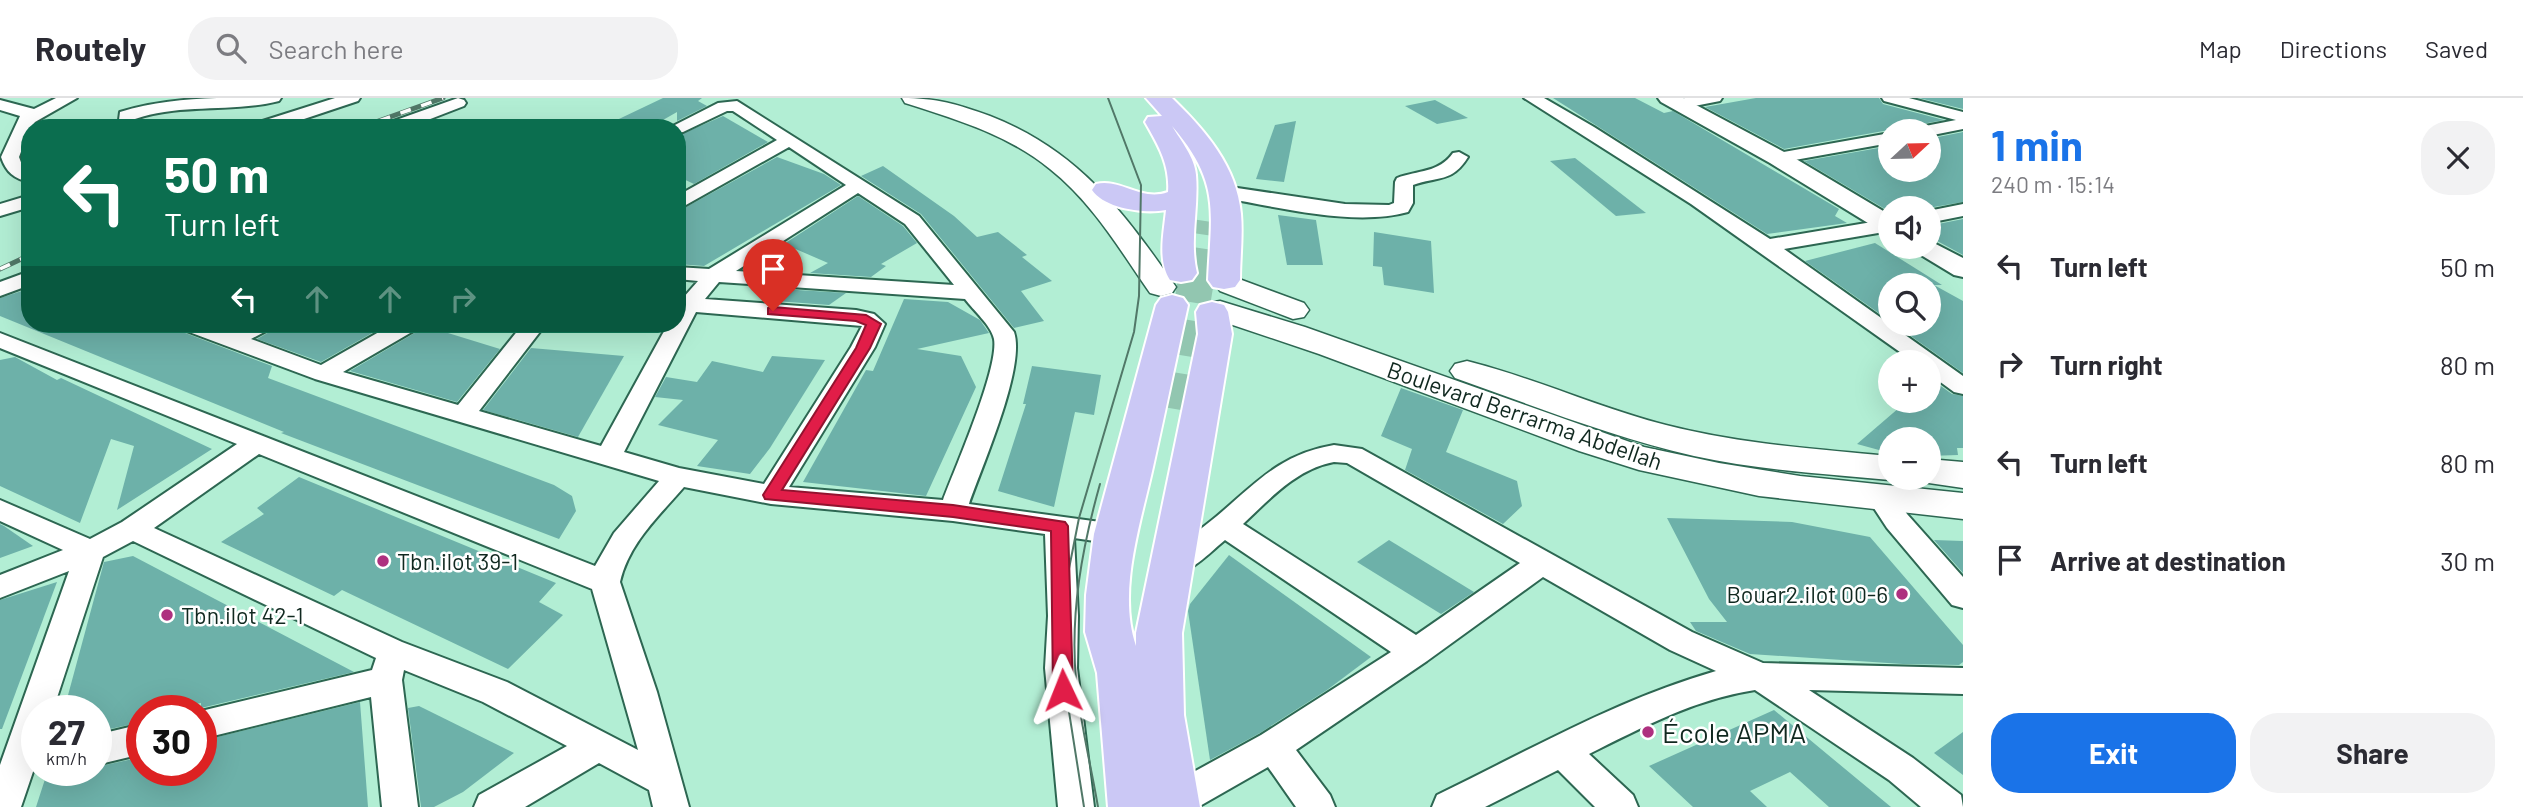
<!DOCTYPE html>
<meta charset="utf-8">
<style>
:root{--surface:#fff;--page:#f2f2f3;--text:#2b2b33;--muted:#7c7c81;--line:#e1e1e2;--accent:#1a73e8}
body{margin:0;font-family:Barlow,sans-serif;background:var(--page);color:var(--text);height:100vh;display:flex;flex-direction:column;font-size:26px;white-space:nowrap}
*{box-sizing:border-box;margin:0}
p{font-size:23px;color:var(--muted)}
.icon{flex:none;width:38px;height:38px;fill:none;stroke:currentColor;stroke-width:2;stroke-linecap:round;stroke-linejoin:round}
.map{position:relative;flex:1;overflow:hidden}
.details{display:flex;flex-direction:column;background:var(--surface);width:560px}
.details>*{flex:none}
.hud{position:absolute;left:21px;top:21px;width:665px;height:214px;border-radius:28px;box-shadow:0 7px 28px #0002;background:#0b6e4f;color:#fff;overflow:hidden}
.needle{width:46px;rotate:68deg}
.tools{position:absolute;left:1878px;top:21px;display:grid;gap:14px}
.tools a{display:grid;place-items:center;width:63px;height:63px;border-radius:50%;background:var(--surface);box-shadow:0 7px 28px #0002;font-size:35px}
.speed{position:absolute;left:21px;top:597px;display:flex;gap:14px;font-size:35px;font-weight:700;text-align:center}
.speed>*{display:grid;place-content:center;width:91px;height:91px;border-radius:50%;background:var(--surface);box-shadow:0 7px 28px #0002;line-height:1}
.speed small{font-size:18px;font-weight:400}
.speed .limit{border:10px solid #d22;background:#fff;color:#111}
.pin{position:absolute;display:grid;place-items:center;width:60px;height:60px;color:#fff;margin:-72px -30px;border-radius:50% 50% 50% 0;rotate:-45deg;box-shadow:0 0 7px #0007}
.pin .icon{rotate:45deg}
.me{position:absolute;width:77px;margin:-38px;rotate:358deg;stroke-linejoin:round;filter:drop-shadow(0 0 5px #0008)}
.turn{display:flex;align-items:center;gap:24px;height:147px;padding:0 28px;font-size:32px}
.turn .icon{width:91px;height:91px;stroke-width:2.5}
.turn b{display:block;font-size:49px;line-height:60px}
.lanes{display:flex;align-items:center;height:66px;padding:0 28px;background:#0003;justify-content:center;gap:35px;direction:ltr}
.lanes .off{opacity:.35}
.round{display:grid;place-items:center;flex:none;width:74px;height:74px;border-radius:28px;background:var(--page)}
.headline{display:flex;align-items:center;justify-content:space-between;height:119px;padding:0 28px}
h1{font-size:42px;font-weight:700;line-height:52px;color:var(--accent)}
.primary-button{display:flex;gap:14px;margin-top:auto;padding:14px 28px}
.primary-button a{flex:1;height:80px;border-radius:28px;background:var(--accent);color:#fff;font-size:28px;font-weight:700;line-height:80px;text-align:center}
.primary-button a+a{background:var(--page);color:var(--text)}
ul{padding:0;list-style:none}
li{display:flex;align-items:center;gap:21px;height:98px;padding:0 28px}
li div{flex:1}
li b{display:block;font-size:26px}
li em{font-style:normal}
header{display:flex;align-items:center;gap:42px;box-sizing:border-box;height:98px;padding:0 35px;background:var(--surface);border-bottom:2px solid var(--line)}
header strong{font-size:33px}
nav{display:flex;gap:38px;margin-inline-start:auto;font-size:24px}
.search{width:490px;height:63px;background:var(--page);display:flex;align-items:center;gap:18px;box-sizing:border-box;padding:0 24px;border-radius:28px;color:var(--muted);font-size:26px}
main{display:flex;flex:1;min-height:0}
.map>svg:first-child{display:block}
</style>
<header>
<strong>Routely</strong>
<div class="search"><svg class="icon" aria-label="search" viewBox="0 0 24 24"><circle cx="10" cy="10" r="6"/><path d="M15 15l6 6"/></svg>Search here</div>
<nav><a>Map</a><a>Directions</a><a>Saved</a></nav>
</header>
<main>
<div class="map">
<svg width="1963" height="709" viewBox="0 0 1963 709">
<rect width="100%" height="100%" fill="#b2eed4"/>
<!-- building -->
<g fill="#6db1a9">
<polygon points="663,0 702,0 698,3 707,8 677,23 677,14 649,30 600,30"/>
<polygon points="1553,0 1635,0 1664,15 1673,13 1839,111 1835,118 1847,125 1767,136"/>
<polygon points="1756,0 1879,0 1883,6 1944,22 1784,51 1705,9"/>
<polygon points="1919,0 1963,0 1963,11"/>
<polygon points="1435,2 1468,20 1437,26 1405,8"/>
<polygon points="723,18 768,44 694,86 677,78 677,38"/>
<polygon points="1296,23 1284,84 1256,81 1275,27"/>
<polygon points="1963,34 1963,104 1928,110 1890,110 1890,114 1804,63 1890,48 1890,72 1928,72 1928,41"/>
<polygon points="777,59 824,76 841,87 704,168 677,166 677,114"/>
<polygon points="1575,60 1646,115 1616,118 1550,63"/>
<polygon points="883,68 954,118 977,139 998,134 1027,157 1022,159 1052,183 1021,193 1044,223 1014,230 921,116 861,78"/>
<polygon points="858,98 903,128 917,145 881,166 886,168 871,179 810,175 828,165 784,146"/>
<polygon points="1278,117 1316,122 1323,167 1287,167"/>
<polygon points="1963,121 1963,157 1928,138 1928,128"/>
<polygon points="1374,134 1431,143 1434,195 1384,187 1382,169 1373,168"/>
<polygon points="1875,145 1942,187 1934,187 1963,203 1963,275 1894,226 1928,226 1928,187 1890,187 1890,223 1805,163"/>
<polygon points="28,191 30,226 175,226 180,233 272,268 268,280 554,387 572,398 576,413 559,441 281,335 284,334 0,218 0,200"/>
<polygon points="781,191 846,195 829,207 761,202"/>
<polygon points="904,201 948,204 980,222 989,235 917,251 961,258 976,289 926,398 803,384 866,272 873,273"/>
<polygon points="276,226 388,226 321,264 257,241 271,233"/>
<polygon points="422,227 500,251 457,304 350,273 418,233"/>
<polygon points="531,250 624,258 578,339 483,312"/>
<polygon points="772,258 825,262 770,350 750,376 697,368 718,342 658,327 683,302 655,299 666,279 697,284 712,263 763,274"/>
<polygon points="15,259 57,282 61,280 212,351 117,412 134,348 111,341 80,425 0,388 0,262"/>
<polygon points="1032,268 1101,277 1094,317 1075,314 1054,409 998,393 1026,306 1023,306"/>
<polygon points="1928,279 1952,296 1963,298 1963,350 1957,350 1958,357 1928,358 1928,341 1890,341 1890,355 1857,346 1907,303 1928,303"/>
<polygon points="1401,290 1463,312 1446,354 1517,383 1522,408 1503,426 1405,372 1412,351 1381,338"/>
<polygon points="299,379 556,485 539,504 563,517 508,571 342,492 334,498 221,444 264,416 257,410"/>
<polygon points="1667,420 1792,424 1870,439 1963,547 1963,564 1959,567 1903,566 1750,556 1696,533 1690,524 1727,524 1709,501"/>
<polygon points="0,426 4,428 33,448 0,460"/>
<polygon points="1389,442 1474,494 1441,516 1357,464"/>
<polygon points="1934,442 1963,443 1963,475"/>
<polygon points="1229,457 1371,559 1327,592 1260,635 1210,662 1188,513 1190,506"/>
<polygon points="133,458 354,574 201,610 201,605 167,612 142,612 142,624 96,634 96,612 64,612 104,464"/>
<polygon points="57,484 2,631 0,631 0,502"/>
<polygon points="360,604 368,709 36,709 47,675 60,672 96,672 96,669 142,659 142,672 201,672 201,643"/>
<polygon points="419,608 514,655 463,694 434,709 421,709 408,610"/>
<polygon points="1774,612 1827,656 1891,709 1829,709 1790,674 1750,693 1767,709 1693,709 1649,668"/>
<polygon points="1963,634 1963,677 1934,655"/>
</g>
<g fill="none" stroke-linecap="round" stroke-linejoin="round">
<!-- primary-tunnel-far1 -->
<polyline stroke="#92c6b0" stroke-width="27" stroke-dasharray="27 14" stroke-linecap="butt" points="1197,177 1205,123"/>
<!-- primary-tunnel -->
<polyline stroke="#92c6b0" stroke-width="36" stroke-dasharray="36 18" stroke-linecap="butt" points="1175,311 1197,176"/>
<!-- minor casing -->
<g stroke="#2d6752" stroke-width="4">
<g id="minor">
<path d="M 56,0 L 77,0 L 35,24 L 30,30 L 19,59 L 22,67 L 30,71 L 30,84 C 14,81 6,74 1,59 L 20,18 L 0,12 L 0,2 L 34,11 Z"/>
<path d="M 217,0 L 281,0 L 279,3 C 231,15 181,5 135,21 L 136,30 L 118,30 L 120,14 C 152,4 184,1 217,0 Z"/>
<polygon points="335,0 360,0 358,3 277,30 251,30 253,26"/>
<polygon points="458,0 464,2 466,5 464,8 407,30 383,30 385,26"/>
<polygon points="1524,0 1544,0 1594,29 1770,141 1890,121 1890,133 1784,151 1963,278 1963,296 1954,294 1928,275 1928,264 1914,264 1691,106"/>
<polygon points="1685,0 1722,0 1720,3 1679,11 1671,6 1673,3"/>
<polygon points="1882,0 1909,0 1963,14 1963,31 1928,38 1928,33 1917,33 1920,29 1956,22 1884,3"/>
<path d="M 737,3 L 919,118 L 1014,234 C 1026,269 982,368 969,406 L 1115,426 L 1125,429 L 1129,436 L 1125,443 L 1115,446 L 1074,440 L 1078,518 L 1077,570 L 1094,709 L 1058,709 L 1045,570 L 1048,518 L 1045,436 L 953,423 L 771,406 L 684,389 C 659,418 629,445 620,484 L 657,594 L 689,709 L 653,709 L 649,692 L 599,665 L 525,709 L 474,709 L 479,697 L 567,648 L 483,604 L 404,572 L 402,582 L 418,709 L 382,709 L 371,599 L 201,641 L 201,613 L 372,572 L 376,560 L 133,443 L 103,459 L 53,612 L 37,612 L 37,662 L 21,709 L 0,709 L 0,667 L 69,473 L 0,500 L 0,477 L 63,452 L 0,423 L 0,402 L 90,441 L 122,424 L 237,346 L 0,250 L 0,235 L 595,468 L 614,435 L 659,383 L 315,281 L 181,231 L 178,226 L 209,226 L 231,234 L 245,226 L 273,226 L 270,231 L 251,241 L 321,267 L 393,226 L 420,226 L 417,231 L 343,274 L 458,307 L 523,226 L 546,226 L 479,313 L 601,348 L 668,226 L 677,226 L 677,199 L 683,200 L 698,183 L 677,181 L 677,169 L 709,171 L 846,87 L 789,49 L 677,112 L 677,98 L 777,42 L 733,13 L 727,13 L 683,34 L 677,35 L 677,30 L 669,30 L 718,5 ZM 858,95 L 905,126 L 954,187 L 736,173 ZM 719,184 L 965,201 C 973,212 991,227 994,241 C 999,270 955,370 943,402 L 789,389 L 875,249 L 885,226 L 874,216 L 856,212 L 705,201 ZM 696,214 L 862,228 L 851,249 L 764,386 L 679,370 L 624,354 ZM 259,356 L 592,491 L 638,652 L 507,584 L 402,544 L 154,430 Z"/>
<polygon points="1890,35 1890,45 1778,65 1769,60 1778,55"/>
<path d="M 1459,54 L 1468,59 C 1452,85 1438,78 1413,87 L 1413,105 L 1408,114 C 1354,129 1279,109 1224,100 L 1215,94 L 1224,88 L 1345,106 L 1389,107 L 1394,105 L 1395,84 L 1397,80 C 1418,72 1439,75 1453,55 Z"/>
<polygon points="30,97 30,109 0,118 0,106"/>
<polygon points="1963,106 1963,118 1928,125 1928,113"/>
<polygon points="30,173 30,187 0,198 0,184"/>
<path d="M 1334,347 L 1362,351 L 1692,534 L 1763,565 L 1963,570 L 1963,596 L 1809,592 L 1913,660 L 1961,697 L 1963,709 L 1921,709 L 1889,682 L 1755,592 C 1695,601 1643,629 1589,656 L 1633,697 L 1638,709 L 1595,709 L 1558,672 L 1485,709 L 1432,709 L 1437,697 C 1528,653 1618,601 1716,573 L 1670,552 L 1543,479 L 1427,563 L 1296,652 L 1330,697 L 1335,709 L 1296,709 L 1268,669 L 1198,709 L 1156,709 L 1154,705 L 1159,693 L 1261,637 L 1391,554 L 1225,442 C 1208,456 1184,483 1161,476 L 1156,468 L 1161,460 C 1179,447 1199,433 1217,418 C 1256,385 1280,356 1334,347 ZM 1334,364 L 1347,365 L 1520,465 L 1416,537 L 1243,426 C 1270,401 1296,371 1334,364 Z"/>
<polygon points="1882,392 1892,394 1907,416 1963,479 1963,510 1952,507 1887,430 1868,401 1872,394"/>
<polygon points="142,626 142,656 96,667 96,637"/>
</g>
</g>
<!-- tertiary casing -->
<g stroke="#2d6752" stroke-width="4">
<g id="tertiary">
<polygon points="1658,0 1683,0 1786,55 1890,117 1890,136 1881,133 1770,65 1661,4"/>
<polygon points="1928,142 1963,160 1963,179 1954,177 1916,154 1912,149 1928,149"/>
</g>
</g>
<!-- secondary casing -->
<g stroke="#2d6752" stroke-width="3">
<g id="secondary">
<path d="M 902,0 C 937,0 957,6 990,18 C 1078,52 1124,114 1176,189 L 1172,195 L 1161,198 L 1150,195 C 1120,152 1092,104 1050,71 C 1009,37 955,21 905,5 Z"/>
<polygon points="1231,178 1304,205 1309,212 1304,219 1293,221 1220,193 1216,187 1220,181"/>
<polygon points="1220,203 1305,229 1644,349 1719,365 1800,378 1963,395 1963,421 1759,398 1639,372 1579,353 1319,256 1209,219 1204,212 1209,205"/>
<path d="M 1467,263 C 1535,280 1599,310 1666,327 C 1740,346 1815,351 1890,358 L 1890,380 L 1900,380 L 1890,382 C 1825,376 1758,372 1694,358 C 1612,339 1534,308 1455,280 L 1450,273 L 1455,266 Z"/>
<polygon points="1928,361 1963,364 1963,390 1915,383 1913,380 1928,380"/>
</g>
</g>
<!-- primary casing -->
<g stroke="#fff" stroke-width="4">
<g id="primary">
<path d="M 1146,0 L 1172,0 C 1204,31 1237,68 1241,116 C 1243,138 1240,160 1240,182 L 1235,189 L 1224,191 L 1213,189 L 1208,182 C 1211,113 1221,85 1172,28 C 1181,43 1195,60 1196,77 C 1199,110 1189,142 1197,175 L 1192,182 L 1181,184 L 1170,182 C 1157,162 1164,134 1166,112 C 1145,116 1105,111 1092,92 L 1096,86 C 1121,80 1141,104 1168,94 C 1170,66 1158,47 1145,24 L 1148,19 L 1162,18 Z"/>
<path d="M 1172,197 L 1183,200 L 1188,207 C 1176,261 1165,315 1153,369 C 1141,424 1117,493 1136,548 L 1136,535 L 1198,236 L 1196,214 L 1200,207 L 1212,204 L 1224,207 L 1228,214 L 1232,236 L 1182,535 L 1184,617 L 1200,709 L 1108,709 L 1097,575 L 1085,534 L 1086,497 L 1094,436 L 1156,207 L 1161,200 Z"/>
</g>
</g>
<!-- minor -->
<use href="#minor" fill="#fff" fill-rule="evenodd"/>
<!-- tertiary -->
<use href="#tertiary" fill="#fff" fill-rule="evenodd"/>
<!-- secondary -->
<use href="#secondary" fill="#fff" fill-rule="evenodd"/>
<!-- primary -->
<use href="#primary" fill="#cbc8f5" fill-rule="evenodd"/>
<!-- tram -->
<g stroke="#517868" stroke-width="2">
<polyline points="1084,709 1064,582 1064,496 1079,420 1134,234 1139,198 1141,87 1108,0"/>
<path d="M 1098,709 C 1091,667 1080,625 1076,582 C 1070,515 1082,450 1100,386"/>
</g>
<!-- rail casing -->
<g stroke="#517868" stroke-width="5">
<g id="rail">
<polyline points="359,30 443,0"/>
<polyline points="0,171 30,157"/>
</g>
</g>
<!-- rail -->
<use href="#rail" stroke="#fff" stroke-width="3.5" stroke-dasharray="11" stroke-linecap="butt"/>
</g>
<!-- route -->
<polygon fill="#e11d48" stroke="#92132f" stroke-width="2" points="773,209 866,217 881,226 870,250 782,392 953,407 1065,424 1068,428 1073,592 1070,597 1063,600 1056,597 1053,592 1051,433 953,419 765,401 763,397 856,250 866,227 856,223 768,216 768,210"/>
<!-- markers -->
<g fill="#ae307f" stroke="#fff" stroke-width="2.5">
<circle cx="383" cy="463" r="7"/>
<circle cx="1902" cy="496" r="7"/>
<circle cx="167" cy="517" r="7"/>
<circle cx="1648" cy="634" r="7"/>
</g>
<g text-anchor="middle" dominant-baseline="central" stroke-width="5" stroke-linejoin="round" paint-order="stroke">
<!-- street labels -->
<g font-size="23" fill="#10281f" stroke="#fff">
<text transform="translate(1525 317) rotate(19)">Boulevard Berrarma Abdellah</text>
</g>
<!-- poi labels -->
<g font-size="23" fill="#10281f" stroke="#fff" text-anchor="start">
<text x="397" y="463">Tbn.ilot 39-1</text>
<text x="1888" y="496" text-anchor="end">Bouar2.ilot 00-6</text>
<text x="181" y="517">Tbn.ilot 42-1</text>
</g>
<!-- near-poi labels -->
<g font-size="28" fill="#10281f" stroke="#fff" text-anchor="start">
<text x="1662" y="634">École APMA</text>
</g>
</g>
</svg>
<div class="tools">
<a><svg class="needle" viewBox="-14 -14 28 28"><path d="M0-13l5 13h-10z" fill="#e53935"/><path d="M0 13l5-13h-10z" fill="#7c7c81"/></svg></a>
<a><svg class="icon" aria-label="sound" viewBox="0 0 24 24"><path d="M4 9h4l5-4v14l-5-4H4zM17 9q2 3 0 6"/></svg></a>
<a><svg class="icon" aria-label="search" viewBox="0 0 24 24"><circle cx="10" cy="10" r="6"/><path d="M15 15l6 6"/></svg></a>
<a>+</a>
<a>−</a>
</div>
<div class="speed"><div>27<small>km/h</small></div><div class="limit">30</div></div>
<div class="pin" style="left:773px;top:213px;background:#d93025"><svg class="icon" aria-label="arrive" viewBox="0 0 24 24"><path d="M6 21V4h12l-3 4 3 4H6"/></svg></div>
<svg class="me" style="left:1063px;top:592px" viewBox="-20 -20 40 40"><path d="M0-17L14 15 0 8-14 15z" fill="#e11d48" stroke="#fff" stroke-width="4"/></svg>
<div class="hud">
<div class="turn"><svg class="icon" aria-label="left" viewBox="0 0 24 24"><path d="M17 20v-9H6M10 6l-5 5 5 5"/></svg><div><b>50 m</b>Turn left</div></div>
<div class="lanes"><svg class="icon" aria-label="left" viewBox="0 0 24 24"><path d="M17 20v-9H6M10 6l-5 5 5 5"/></svg><svg class="icon off" aria-label="ahead" viewBox="0 0 24 24"><path d="M12 20V5M6 11l6-6 6 6"/></svg><svg class="icon off" aria-label="ahead" viewBox="0 0 24 24"><path d="M12 20V5M6 11l6-6 6 6"/></svg><svg class="icon off" aria-label="right" viewBox="0 0 24 24"><path d="M7 20v-9h11M14 6l5 5-5 5"/></svg></div>
</div>
</div>
<section class="details">
<div class="headline"><div><h1>1 min</h1><p>240 m · 15:14</p></div><a class="round"><svg class="icon" aria-label="close" viewBox="0 0 24 24"><path d="M6 6l12 12M18 6L6 18"/></svg></a></div>
<ul>
<li><svg class="icon" aria-label="left" viewBox="0 0 24 24"><path d="M17 20v-9H6M10 6l-5 5 5 5"/></svg><div><b>Turn left</b></div><em>50 m</em></li>
<li><svg class="icon" aria-label="right" viewBox="0 0 24 24"><path d="M7 20v-9h11M14 6l5 5-5 5"/></svg><div><b>Turn right</b></div><em>80 m</em></li>
<li><svg class="icon" aria-label="left" viewBox="0 0 24 24"><path d="M17 20v-9H6M10 6l-5 5 5 5"/></svg><div><b>Turn left</b></div><em>80 m</em></li>
<li><svg class="icon" aria-label="arrive" viewBox="0 0 24 24"><path d="M6 21V4h12l-3 4 3 4H6"/></svg><div><b>Arrive at destination</b></div><em>30 m</em></li>
</ul>
<div class="primary-button"><a>Exit</a><a>Share</a></div>
</section>
</main>
